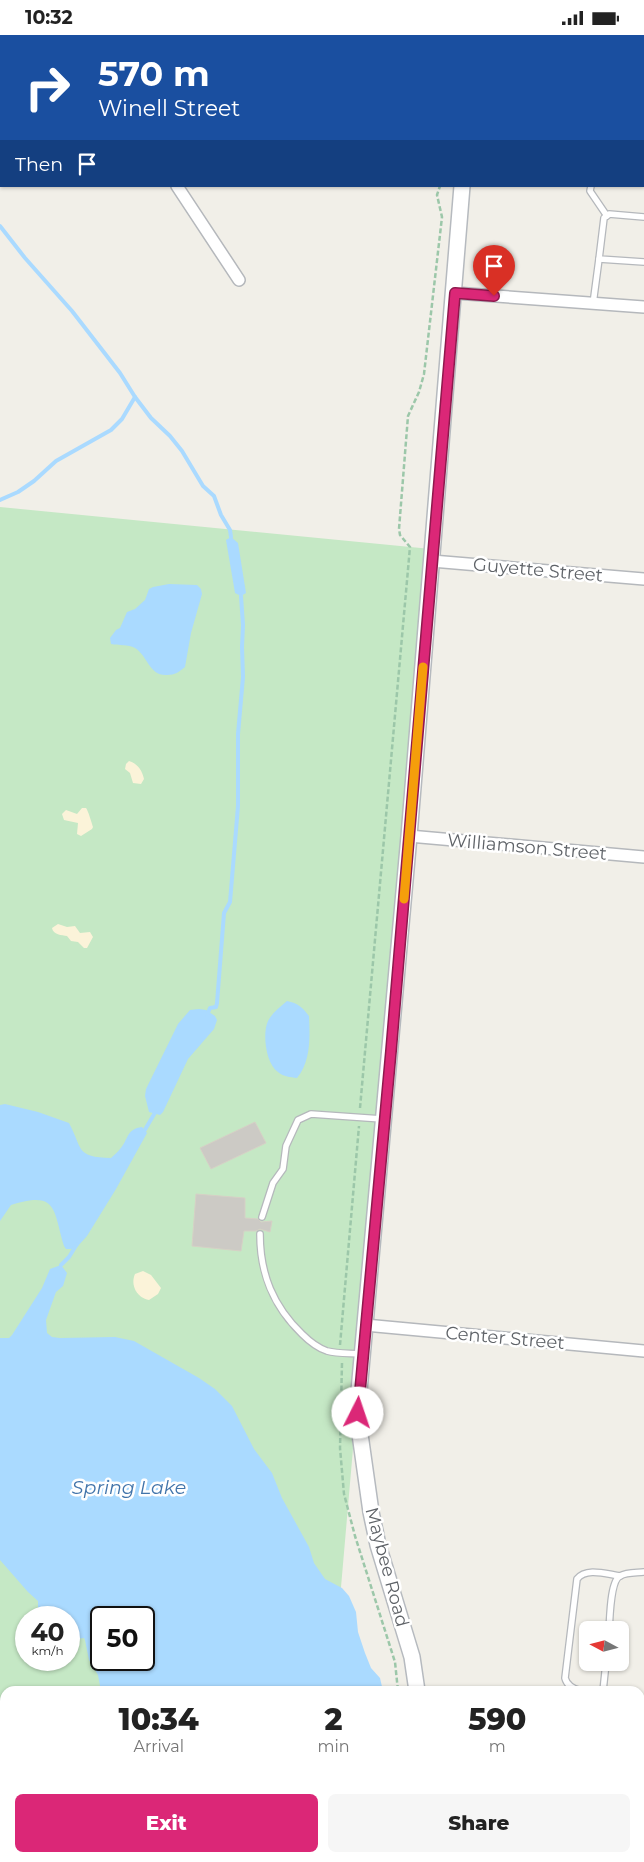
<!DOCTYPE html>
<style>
:root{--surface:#fff;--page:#f6f6f6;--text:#222;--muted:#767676;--accent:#db2777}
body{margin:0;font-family:Montserrat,sans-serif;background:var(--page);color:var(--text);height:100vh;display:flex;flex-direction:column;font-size:19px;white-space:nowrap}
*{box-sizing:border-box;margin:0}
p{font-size:16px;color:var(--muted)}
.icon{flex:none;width:28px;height:28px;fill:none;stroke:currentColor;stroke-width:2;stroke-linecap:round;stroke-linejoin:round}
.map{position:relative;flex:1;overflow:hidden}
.details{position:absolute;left:0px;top:1651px;width:645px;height:176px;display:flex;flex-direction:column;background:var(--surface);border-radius:15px 15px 0 0;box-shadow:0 1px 4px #0004}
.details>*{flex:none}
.banner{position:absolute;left:0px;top:0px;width:645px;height:152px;box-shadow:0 1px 4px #0004;background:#1a4fa0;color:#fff;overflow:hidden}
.needle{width:32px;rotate:277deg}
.controls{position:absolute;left:579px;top:1586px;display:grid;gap:10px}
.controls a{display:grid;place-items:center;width:50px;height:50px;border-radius:8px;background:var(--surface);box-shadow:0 1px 4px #0004;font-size:25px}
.speed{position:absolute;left:15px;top:1571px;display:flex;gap:10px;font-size:25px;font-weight:700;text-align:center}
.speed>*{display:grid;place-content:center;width:65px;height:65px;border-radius:50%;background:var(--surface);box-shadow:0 1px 4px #0004;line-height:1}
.speed small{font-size:12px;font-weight:400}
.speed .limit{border:2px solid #111;border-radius:8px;background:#fff;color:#111}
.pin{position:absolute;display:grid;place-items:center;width:42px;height:42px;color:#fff;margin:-51px -21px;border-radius:50% 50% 50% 0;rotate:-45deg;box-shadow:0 0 5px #0007}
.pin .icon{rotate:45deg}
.me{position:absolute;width:55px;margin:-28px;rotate:4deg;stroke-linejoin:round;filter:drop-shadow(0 0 4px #0008)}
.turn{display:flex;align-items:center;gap:18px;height:105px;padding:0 15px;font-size:22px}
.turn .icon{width:65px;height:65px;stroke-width:2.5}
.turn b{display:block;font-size:35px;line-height:42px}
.then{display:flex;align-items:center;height:48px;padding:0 15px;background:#0003;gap:10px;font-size:19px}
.eta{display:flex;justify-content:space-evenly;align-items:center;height:85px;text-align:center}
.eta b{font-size:30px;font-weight:800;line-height:35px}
.action{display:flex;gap:10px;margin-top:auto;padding:10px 15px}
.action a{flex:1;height:58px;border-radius:8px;background:var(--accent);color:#fff;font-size:20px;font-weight:800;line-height:58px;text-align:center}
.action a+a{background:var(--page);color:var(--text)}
.status{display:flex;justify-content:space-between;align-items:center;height:35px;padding:0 25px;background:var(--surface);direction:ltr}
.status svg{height:14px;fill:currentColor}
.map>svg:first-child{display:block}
</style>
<div class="status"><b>10:32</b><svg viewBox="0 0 49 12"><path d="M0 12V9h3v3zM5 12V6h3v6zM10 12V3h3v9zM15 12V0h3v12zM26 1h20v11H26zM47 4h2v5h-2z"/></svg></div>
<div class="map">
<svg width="644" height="1827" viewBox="0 0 644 1827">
<rect width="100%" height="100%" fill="#f1efe8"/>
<!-- green -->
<path fill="#c5e8c5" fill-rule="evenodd" d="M 0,472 L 431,514 L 332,1656 L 5,1656 L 5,1668 L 0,1668 ZM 26,1582 L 69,1582 L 69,1625 L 26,1625 ZM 101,1582 L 144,1582 L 144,1625 L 101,1625 Z"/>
<!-- sand -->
<g fill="#fbf3d9">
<path d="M 129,726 C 138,729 142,735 144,744 L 141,749 L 133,748 L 130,738 L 125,734 L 126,729 Z"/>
<path d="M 82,773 L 86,773 C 88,775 92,789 93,792 L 92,794 L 81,801 L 77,799 L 78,788 L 64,785 L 62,779 L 66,775 L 77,779 Z"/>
<path d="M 58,889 L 67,892 L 75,891 L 80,898 L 90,897 L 93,902 L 87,913 L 84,913 L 78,907 L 71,906 L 67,901 C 62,900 53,900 52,893 Z"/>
<path d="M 143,1236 L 151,1240 L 161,1253 L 158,1259 L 149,1265 C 137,1263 130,1250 135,1239 Z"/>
</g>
<!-- water -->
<g fill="#aadaff" fill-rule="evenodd">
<polygon points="231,502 238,508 246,558 241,561 235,558 226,505"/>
<path d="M 169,549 L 197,550 L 201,554 L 202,559 L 191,598 L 185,632 C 179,637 175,640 167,640 C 149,641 148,621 135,613 C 128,609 119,611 111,609 L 110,603 L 116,595 L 120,593 L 127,577 L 135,574 L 145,565 L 149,554 L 153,552 Z"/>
<path d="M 287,966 C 298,968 303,973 309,981 C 310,1002 311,1026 297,1043 C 290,1042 284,1042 278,1037 C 266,1029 262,999 268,986 C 272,978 280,972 287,966 Z"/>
<polygon points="199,974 206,975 215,981 217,985 214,994 188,1024 163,1077 160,1080 149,1077 145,1061 146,1054 178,989 190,975"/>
<path d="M 5,1069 L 38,1077 L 69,1088 C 83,1114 75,1122 111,1123 C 114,1120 118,1117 120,1114 C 129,1104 126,1094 142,1092 L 147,1098 L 116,1154 L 87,1201 L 78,1211 L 71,1214 L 66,1214 L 64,1211 C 53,1175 58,1155 11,1170 L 0,1186 L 0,1070 Z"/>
<path d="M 61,1230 L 67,1238 L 63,1251 L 56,1257 L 46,1285 L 47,1298 L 52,1302 L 60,1303 L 115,1302 L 134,1306 L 199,1343 L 215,1354 L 232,1371 L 254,1414 L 272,1438 L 282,1463 L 309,1512 L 314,1528 L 325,1544 L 342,1553 L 349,1561 L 356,1577 L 358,1597 L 365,1618 L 371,1633 L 380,1643 L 383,1656 L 101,1656 L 98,1640 L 89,1625 L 85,1605 L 84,1603 L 69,1605 L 69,1582 L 29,1582 L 38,1573 L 38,1566 L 28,1557 L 0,1525 L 0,1303 L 9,1303 L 12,1300 L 42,1253 L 50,1234 ZM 101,1582 L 144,1582 L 144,1625 L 101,1625 Z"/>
</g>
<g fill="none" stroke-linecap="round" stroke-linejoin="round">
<!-- stream -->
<g stroke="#aadaff" stroke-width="4">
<polyline points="0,191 25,223 72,276 120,338 135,362 151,383 170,401 182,416 203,451 214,461 221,480 230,495 231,502"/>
<polyline points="0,465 18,457 34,446 56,426 111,395 122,384 135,362"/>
<polyline points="207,980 210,973 216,972 217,968 224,878 230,867 238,771 238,699 243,642 242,612 243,590 241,561"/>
<polyline points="143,1098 156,1076"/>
<polyline points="61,1230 69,1222 77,1209"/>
</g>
</g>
<!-- building -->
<g fill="#cccac5" stroke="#d6d1c6">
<polygon points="255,1087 266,1108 211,1134 200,1113"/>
<polygon points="196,1159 245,1163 245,1183 258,1184 261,1187 272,1186 270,1197 260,1194 256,1196 244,1196 241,1216 192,1211"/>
</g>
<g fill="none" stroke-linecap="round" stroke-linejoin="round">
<!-- lane casing -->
<g stroke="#b5b8bc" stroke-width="8">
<g id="lane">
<polyline points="156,0 157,1"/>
<polyline points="591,151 590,156 607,181"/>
<polyline points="644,182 609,179 604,183 599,224 644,227"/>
<polyline points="593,269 599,224"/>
<polyline points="262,1182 273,1148 283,1134 286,1111 298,1085 311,1079 382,1084"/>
<path d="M 260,1199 C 260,1239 273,1271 302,1299 C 309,1306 318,1313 327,1316 C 338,1319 350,1318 362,1319"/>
<path d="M 609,1595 C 610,1584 610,1546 620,1541 C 627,1537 637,1538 644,1537"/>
<path d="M 581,1656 C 573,1654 567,1651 565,1643 L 577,1544 C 586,1532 606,1539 620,1541"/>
<polyline points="603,1656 606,1628"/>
</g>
</g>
<!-- street casing -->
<g stroke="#b5b8bc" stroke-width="14">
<g id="street">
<polyline points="60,0 61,1"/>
<polyline points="188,1 188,0"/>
<polyline points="177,151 239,245"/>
<polyline points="455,258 644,272"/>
<polyline points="432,526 644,544"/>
<polyline points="409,801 644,822"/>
<polyline points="365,1290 644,1316"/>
<polyline points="640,1711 644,1711"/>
</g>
</g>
<!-- secondary casing -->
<g stroke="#b6babf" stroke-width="18">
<g id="secondary">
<polyline points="474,1 474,0"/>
<polyline points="417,1656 412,1622 378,1510 371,1477 357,1378 409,801 462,151"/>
<polyline points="376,1827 378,1822"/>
</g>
</g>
<!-- path -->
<g stroke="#9cc7a9" stroke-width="2.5" stroke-dasharray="5 2.5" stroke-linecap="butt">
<polyline points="457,1 457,0"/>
<polyline points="360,1073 410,512 400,500 399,494 408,381 419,357 424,339 442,182 437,160 440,151"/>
<polyline points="340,1310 359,1091"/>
<polyline points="342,1328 340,1413 344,1459 355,1501 395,1627 398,1656"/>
<polyline points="348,1827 350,1822"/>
</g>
<!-- lane -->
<use href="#lane" stroke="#fff" stroke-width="5.5"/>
<!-- street -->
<use href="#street" stroke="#fff" stroke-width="11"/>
<!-- secondary -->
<use href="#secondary" stroke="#fff" stroke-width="15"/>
</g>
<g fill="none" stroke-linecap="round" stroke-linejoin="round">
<!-- route casing -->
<g stroke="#8e194d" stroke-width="12">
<polyline id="route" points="358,1378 391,1016 455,258 494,261"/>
</g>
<!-- route -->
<use href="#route" stroke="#db2777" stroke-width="9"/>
<!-- slow -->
<polyline stroke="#f59e0b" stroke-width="9" points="404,864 423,632"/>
</g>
<g text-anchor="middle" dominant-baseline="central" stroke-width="5" stroke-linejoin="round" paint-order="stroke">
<!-- street labels -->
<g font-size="18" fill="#5f6368" stroke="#fff">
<text transform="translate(538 535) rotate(5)">Guyette Street</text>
<text transform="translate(527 812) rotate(5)">Williamson Street</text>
<text transform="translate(505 1303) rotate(5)">Center Street</text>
<text transform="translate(387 1532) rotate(75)">Maybee Road</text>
</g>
<!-- water labels -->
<g font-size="19" font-style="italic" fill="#4174aa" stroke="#fff">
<text x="129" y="1452">Spring Lake</text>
</g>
</g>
</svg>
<div class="controls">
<a><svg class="needle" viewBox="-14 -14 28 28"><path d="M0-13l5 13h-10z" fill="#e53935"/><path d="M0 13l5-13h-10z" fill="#767676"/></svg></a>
</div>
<div class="speed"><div>40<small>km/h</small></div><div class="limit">50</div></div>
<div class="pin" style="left:494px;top:261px;background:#d93025"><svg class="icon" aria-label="arrive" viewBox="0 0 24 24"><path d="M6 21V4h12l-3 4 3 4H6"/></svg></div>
<svg class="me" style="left:358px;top:1378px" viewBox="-20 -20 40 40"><circle r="19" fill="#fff"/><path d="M0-13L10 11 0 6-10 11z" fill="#db2777"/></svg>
<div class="banner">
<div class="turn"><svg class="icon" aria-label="right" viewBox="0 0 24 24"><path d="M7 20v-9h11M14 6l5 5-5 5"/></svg><div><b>570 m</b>Winell Street</div></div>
<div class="then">Then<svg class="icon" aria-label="arrive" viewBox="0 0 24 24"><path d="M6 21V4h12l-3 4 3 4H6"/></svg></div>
</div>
<section class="details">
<div class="eta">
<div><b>10:34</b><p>Arrival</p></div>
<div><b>2</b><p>min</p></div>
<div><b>590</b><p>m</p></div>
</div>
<div class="action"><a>Exit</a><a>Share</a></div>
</section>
</div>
